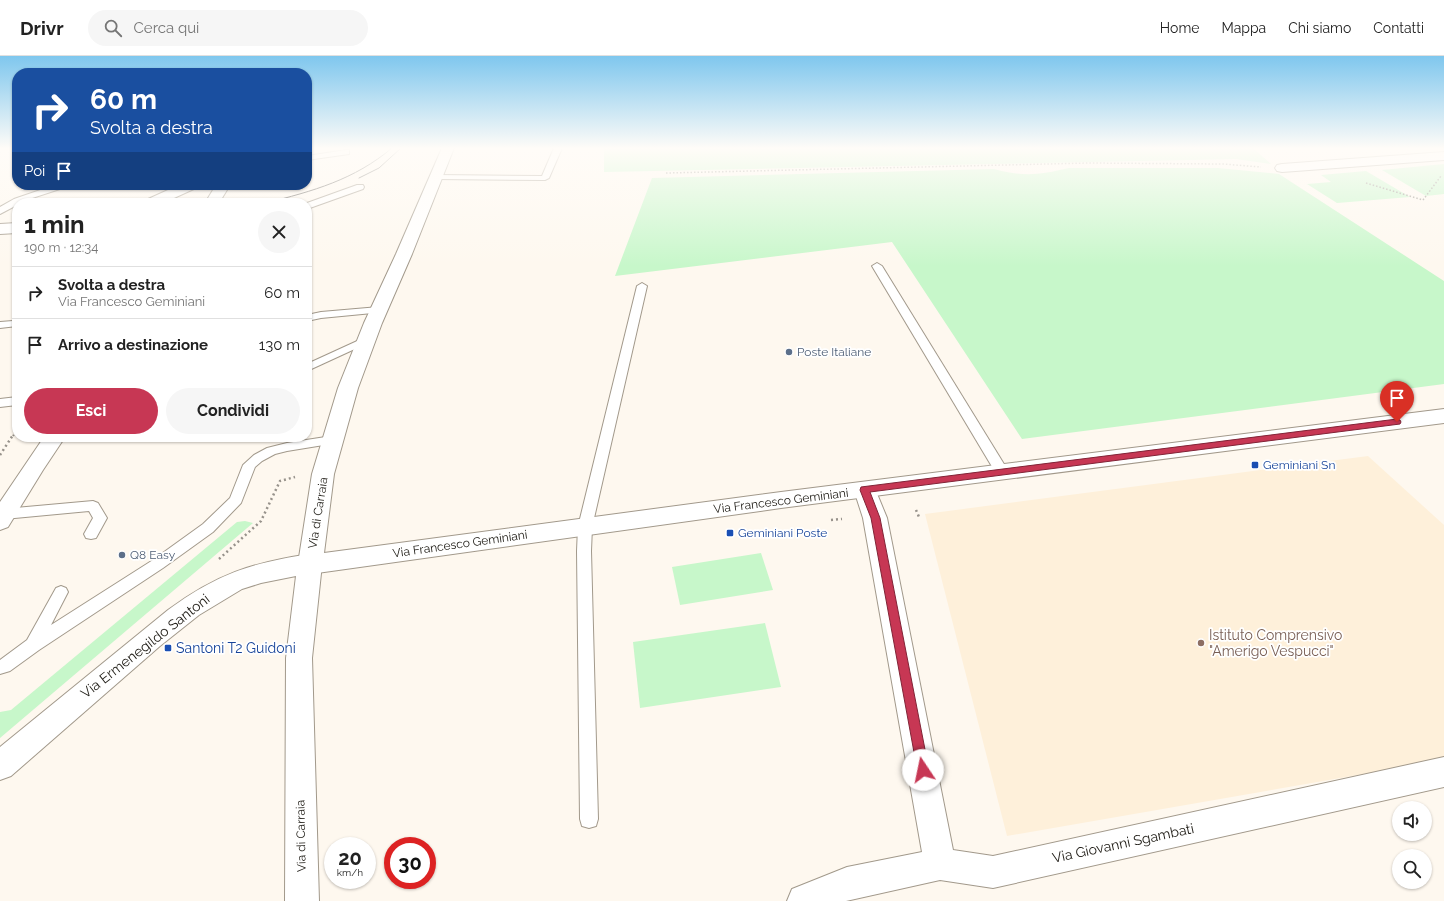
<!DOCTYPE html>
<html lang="it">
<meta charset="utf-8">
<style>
:root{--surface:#fff;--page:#f6f6f6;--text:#222;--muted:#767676;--line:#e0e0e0;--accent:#c73754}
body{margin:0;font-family:Raleway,sans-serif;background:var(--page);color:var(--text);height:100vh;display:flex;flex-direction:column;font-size:15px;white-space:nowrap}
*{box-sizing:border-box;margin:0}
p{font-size:13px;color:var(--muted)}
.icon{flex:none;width:22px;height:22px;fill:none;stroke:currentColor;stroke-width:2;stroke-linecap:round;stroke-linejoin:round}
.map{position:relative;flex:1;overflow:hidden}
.drawer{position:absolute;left:12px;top:142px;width:300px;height:244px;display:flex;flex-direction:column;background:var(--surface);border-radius:16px;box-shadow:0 1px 3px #0004}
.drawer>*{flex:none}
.banner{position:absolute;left:12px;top:12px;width:300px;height:122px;border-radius:16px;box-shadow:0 1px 3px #0004;background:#1a4fa0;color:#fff;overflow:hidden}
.buttons{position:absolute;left:1392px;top:745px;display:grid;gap:8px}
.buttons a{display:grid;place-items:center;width:40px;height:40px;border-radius:50%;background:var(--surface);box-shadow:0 1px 3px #0004;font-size:20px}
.speed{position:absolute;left:324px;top:781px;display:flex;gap:8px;font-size:20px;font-weight:700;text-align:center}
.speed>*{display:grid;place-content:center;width:52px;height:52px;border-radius:50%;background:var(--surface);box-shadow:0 1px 3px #0004;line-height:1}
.speed small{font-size:10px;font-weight:400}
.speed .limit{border:6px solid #d22;background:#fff;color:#111}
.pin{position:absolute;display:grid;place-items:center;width:34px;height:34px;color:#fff;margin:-41px -17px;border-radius:50% 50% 50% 0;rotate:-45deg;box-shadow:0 0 4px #0007}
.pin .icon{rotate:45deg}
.me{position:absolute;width:44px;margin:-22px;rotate:349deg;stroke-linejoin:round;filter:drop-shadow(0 0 3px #0008)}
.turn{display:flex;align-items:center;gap:14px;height:84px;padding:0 12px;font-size:18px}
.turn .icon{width:52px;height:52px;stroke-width:2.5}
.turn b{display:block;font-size:28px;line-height:34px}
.then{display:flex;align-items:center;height:38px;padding:0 12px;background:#0003;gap:8px;font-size:15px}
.round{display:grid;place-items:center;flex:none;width:42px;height:42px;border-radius:21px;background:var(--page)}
.overview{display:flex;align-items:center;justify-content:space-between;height:68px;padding:0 12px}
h1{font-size:24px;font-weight:700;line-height:30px}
.button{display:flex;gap:8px;margin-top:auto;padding:8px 12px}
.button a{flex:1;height:46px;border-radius:24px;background:var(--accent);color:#fff;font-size:16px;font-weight:700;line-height:46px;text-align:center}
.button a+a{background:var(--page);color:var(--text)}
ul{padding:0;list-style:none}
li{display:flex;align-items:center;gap:12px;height:52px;padding:0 12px;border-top:1px solid var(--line)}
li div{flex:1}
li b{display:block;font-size:15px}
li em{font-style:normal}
header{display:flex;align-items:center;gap:24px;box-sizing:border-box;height:56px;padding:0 20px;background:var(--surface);border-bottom:1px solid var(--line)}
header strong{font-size:19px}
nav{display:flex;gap:22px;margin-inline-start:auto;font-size:14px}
.search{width:280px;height:36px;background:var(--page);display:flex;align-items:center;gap:10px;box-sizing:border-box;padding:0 14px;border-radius:22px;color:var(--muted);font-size:15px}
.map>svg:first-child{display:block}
</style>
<header>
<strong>Drivr</strong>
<div class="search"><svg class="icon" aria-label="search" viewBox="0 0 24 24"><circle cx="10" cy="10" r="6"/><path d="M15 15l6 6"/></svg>Cerca qui</div>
<nav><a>Home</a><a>Mappa</a><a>Chi siamo</a><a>Contatti</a></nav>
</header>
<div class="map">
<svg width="1444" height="845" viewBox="0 0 1444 845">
<rect width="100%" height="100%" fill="#fef8ef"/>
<!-- built -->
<polygon fill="#fef0da" points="1368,400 1444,469 1444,704 1007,780 925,458"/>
<!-- green -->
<g fill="#c7f7ca">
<polygon points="604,92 1253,92 1271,108 1236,103 604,116"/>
<polygon points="1444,108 1444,138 1426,140 1382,114"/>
<path d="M 1069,112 L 1218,112 L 1279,118 L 1444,225 L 1444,328 L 1022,383 L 892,186 L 615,220 L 652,122 L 994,113 C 1024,121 1039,119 1069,112 Z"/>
<polygon points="1366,115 1410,141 1337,147 1307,128 1331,126 1321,119"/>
<polygon points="245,465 253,467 0,682 0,656 11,654 237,466"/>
<polygon points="761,497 773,534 680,549 672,511"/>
<polygon points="765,567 781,631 640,652 633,586"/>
</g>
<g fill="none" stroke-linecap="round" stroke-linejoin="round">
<!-- lane casing -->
<g stroke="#a2998b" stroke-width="2">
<g id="lane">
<polygon points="554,92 562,92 549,122 545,124 436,123 432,121 436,119 542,120"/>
<polygon points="346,94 349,94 349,98 307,104 307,100"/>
<polygon points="55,129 67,129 66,131 17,147 17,149 0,158 0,151 14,143"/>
<polygon points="357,129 363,129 364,131 363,133 307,153 307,147"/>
<polygon points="877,207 882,210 1007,413 1008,416 1007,419 1002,421 997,419 872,210"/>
<polygon points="642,227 647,230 592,471 591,495 598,763 596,770 589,772 582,770 580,763 577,495 578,471 637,230"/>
<polygon points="379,251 383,252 384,254 383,256 321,262 307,265 307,259 321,256"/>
<polygon points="13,265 17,266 17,270 0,272 0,266"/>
<polygon points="366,281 370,282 371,284 370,286 307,315 307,308"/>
<polygon points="17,341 17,349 0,351 0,343"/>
<polygon points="332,380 336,381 338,384 336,387 287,395 275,398 262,405 255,411 241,447 213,476 163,512 39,594 10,615 0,618 0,604 27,584 56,532 61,530 66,532 68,536 51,569 153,504 203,468 230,442 243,409 254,399 267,392 287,387"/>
<polygon points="93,445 98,447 107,462 96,482 91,483 86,482 84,478 93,462 89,455 4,463 0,462 0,454 4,453"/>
</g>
</g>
<!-- street casing -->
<g stroke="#a2998b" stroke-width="2">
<g id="street">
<polygon points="1444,96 1444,104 1282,116 1277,115 1275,112 1277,109 1282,108"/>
<polygon points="865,426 873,428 887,462 953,794 993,800 1444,701 1444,731 993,832 940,824 846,845 787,845 792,833 847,811 922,796 863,462 854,434 857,428"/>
<path d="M 310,498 L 319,501 L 322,508 L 312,602 L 319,845 L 285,845 L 286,602 L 296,520 L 261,527 L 242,533 L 199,559 L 160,590 L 11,720 L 0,724 L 0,691 L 168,554 C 217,518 251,507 310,498 Z"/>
</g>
</g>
<!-- secondary casing -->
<g stroke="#a2998b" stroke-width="2">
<polygon id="secondary" points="442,92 454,92 412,198 382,267 358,332 334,418 324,497 781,436 1444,353 1444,367 781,452 310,518 301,515 298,508 312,418 338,332 364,267 396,198"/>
</g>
<!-- primary casing -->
<g stroke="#a2998b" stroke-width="2">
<g id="primary">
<polygon points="179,129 198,129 196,132 163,147 144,147 146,144"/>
<polygon points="216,129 230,129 219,147 205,147"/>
<polygon points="17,167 17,177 0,178 0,168"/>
<polygon points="44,381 65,381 43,414 8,471 0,474 0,446"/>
</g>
</g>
<!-- path-far2 -->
<g stroke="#97928b" stroke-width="1.5" stroke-dasharray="1.5 2" stroke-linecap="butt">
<polyline points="666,117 1089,107 1223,108 1261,111"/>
<polyline points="1366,127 1423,144 1441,120"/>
</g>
<!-- path-far1 -->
<polyline stroke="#97928b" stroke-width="2" stroke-dasharray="1.5 2.5" stroke-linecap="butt" points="13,380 17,374"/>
<!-- path -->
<g stroke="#97928b" stroke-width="2.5" stroke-dasharray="2 3" stroke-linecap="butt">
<polyline points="0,399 13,379"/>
<polyline points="916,454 919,461"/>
<polyline points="831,464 842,463"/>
<polyline points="219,503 261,465 280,425 295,421"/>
</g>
<!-- lane -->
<use href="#lane" fill="#fff" fill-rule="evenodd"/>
<!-- street -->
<use href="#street" fill="#fff" fill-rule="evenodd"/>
<!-- secondary -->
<use href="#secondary" fill="#fff" fill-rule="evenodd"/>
<!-- primary -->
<use href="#primary" fill="#fff" fill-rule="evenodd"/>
<!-- tram -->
<g stroke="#605c56" stroke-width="1">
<polyline points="359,122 379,112 401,92"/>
<path d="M 266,147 C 313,135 354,124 392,92"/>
</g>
</g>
<!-- sky -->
<linearGradient id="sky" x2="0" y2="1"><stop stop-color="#7fc7ee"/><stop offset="0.44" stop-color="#fffcf8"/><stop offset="1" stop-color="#fffcf8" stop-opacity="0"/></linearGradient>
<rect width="1444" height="210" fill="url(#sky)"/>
<!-- route -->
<polygon fill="#c73754" stroke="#812437" points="1397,363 1400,364 1401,366 1400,368 870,436 880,462 929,714 927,718 923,719 918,718 871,462 860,434 861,431"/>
<!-- markers -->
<g fill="#5c6f8a" stroke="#fff" stroke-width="1.5">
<circle cx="789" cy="296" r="4"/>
<circle cx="122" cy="499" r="4"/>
</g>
<g fill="#1a4fb4" stroke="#fff" stroke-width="1.5">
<rect x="1251" y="405" width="8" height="8" rx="2"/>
<rect x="726" y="473" width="8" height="8" rx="2"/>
<rect x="164" y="588" width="8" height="8" rx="2"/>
</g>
<circle fill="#8d6e63" stroke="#fff" stroke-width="1.5" cx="1201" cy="587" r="4"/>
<g text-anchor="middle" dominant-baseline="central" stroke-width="3.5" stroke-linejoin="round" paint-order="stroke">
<!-- service labels -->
<g font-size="12" fill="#4e5e75" stroke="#fff" text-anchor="start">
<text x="797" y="296">Poste Italiane</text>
<text x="130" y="499">Q8 Easy</text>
</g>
<!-- transit labels -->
<g font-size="12" fill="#164399" stroke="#fff" text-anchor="start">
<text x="1263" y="409">Geminiani Sn</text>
<text x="738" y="477">Geminiani Poste</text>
</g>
<!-- street labels -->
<g font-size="12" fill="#23201a" stroke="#fff">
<text transform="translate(781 445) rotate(-7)">Via Francesco Geminiani</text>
<text transform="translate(318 457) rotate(-81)">Via di Carraia</text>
<text transform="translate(460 488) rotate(-8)">Via Francesco Geminiani</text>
<text transform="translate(301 780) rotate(-91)">Via di Carraia</text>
</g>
<!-- near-education labels -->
<g font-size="14" fill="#785e54" stroke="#fff" text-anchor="start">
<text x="1209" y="579">Istituto Comprensivo<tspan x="1209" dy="16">"Amerigo Vespucci"</tspan></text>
</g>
<!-- near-street labels -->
<g font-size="14" fill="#23201a" stroke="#fff">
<text transform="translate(145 590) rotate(-38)">Via Ermenegildo Santoni</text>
<text transform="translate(1123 787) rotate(-12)">Via Giovanni Sgambati</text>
</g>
<!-- near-transit labels -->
<g font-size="14" fill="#164399" stroke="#fff" text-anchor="start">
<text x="176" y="592">Santoni T2 Guidoni</text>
</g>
</g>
</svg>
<div class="buttons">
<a><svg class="icon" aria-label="sound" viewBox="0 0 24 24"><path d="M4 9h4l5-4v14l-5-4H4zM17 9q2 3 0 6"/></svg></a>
<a><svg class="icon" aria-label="search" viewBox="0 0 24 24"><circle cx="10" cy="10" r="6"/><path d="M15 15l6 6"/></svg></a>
</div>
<div class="speed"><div>20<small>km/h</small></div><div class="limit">30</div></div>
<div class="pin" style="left:1397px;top:366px;background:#d93025"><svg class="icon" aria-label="arrive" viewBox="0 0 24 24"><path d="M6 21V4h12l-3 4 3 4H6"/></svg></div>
<svg class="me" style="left:923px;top:714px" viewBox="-20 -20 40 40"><circle r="19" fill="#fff"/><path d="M0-13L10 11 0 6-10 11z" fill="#c73754"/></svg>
<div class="banner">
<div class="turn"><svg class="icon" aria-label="right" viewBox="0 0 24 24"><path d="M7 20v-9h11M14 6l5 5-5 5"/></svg><div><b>60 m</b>Svolta a destra</div></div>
<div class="then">Poi<svg class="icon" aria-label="arrive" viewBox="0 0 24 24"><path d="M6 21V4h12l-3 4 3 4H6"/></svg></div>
</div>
<section class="drawer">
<div class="overview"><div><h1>1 min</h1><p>190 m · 12:34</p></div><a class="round"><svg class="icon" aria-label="close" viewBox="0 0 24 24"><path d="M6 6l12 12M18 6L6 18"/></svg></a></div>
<ul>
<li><svg class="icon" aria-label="right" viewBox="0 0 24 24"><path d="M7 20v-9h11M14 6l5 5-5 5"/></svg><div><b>Svolta a destra</b><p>Via Francesco Geminiani</p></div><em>60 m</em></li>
<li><svg class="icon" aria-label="arrive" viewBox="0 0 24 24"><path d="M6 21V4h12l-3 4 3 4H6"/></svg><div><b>Arrivo a destinazione</b></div><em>130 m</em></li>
</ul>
<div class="button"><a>Esci</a><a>Condividi</a></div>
</section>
</div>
